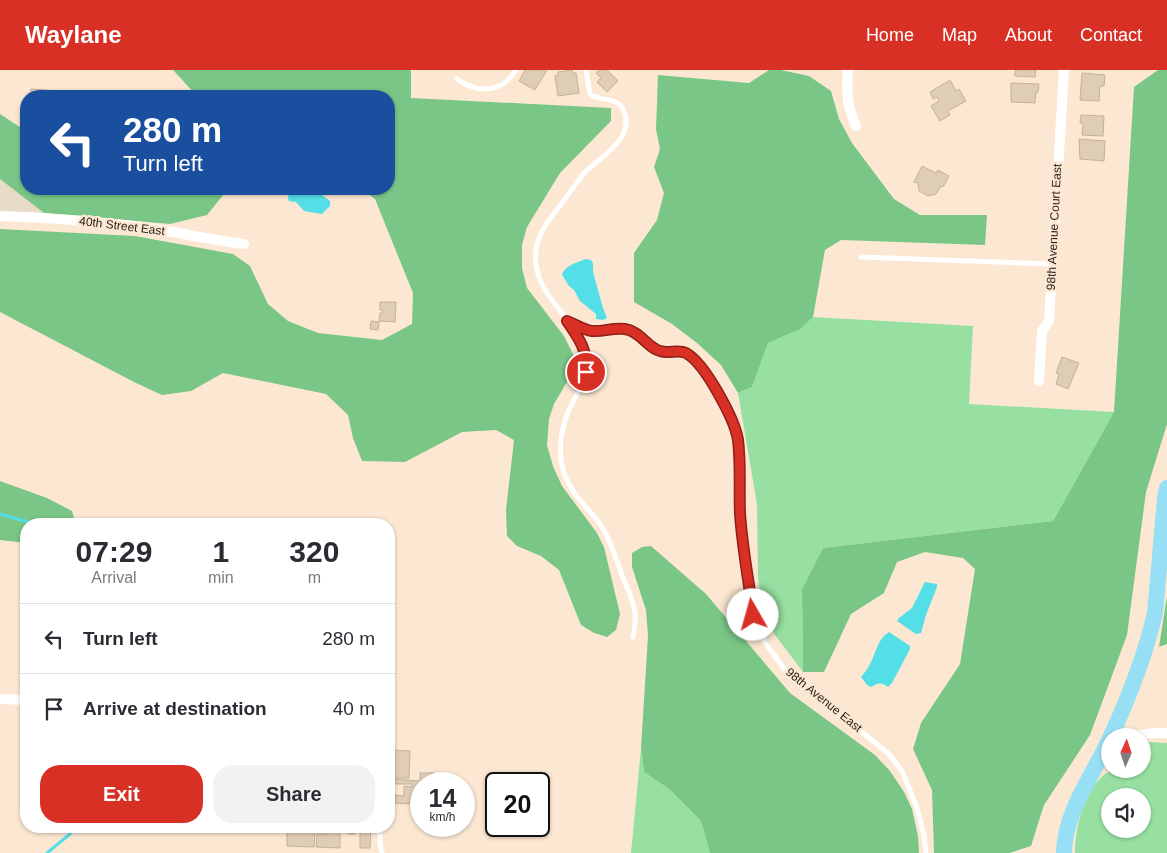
<!DOCTYPE html>
<style>
:root{--surface:#fff;--page:#f2f2f3;--text:#2b2b33;--muted:#7c7c81;--line:#e1e1e2;--accent:#d93025}
body{margin:0;font-family:Arial,sans-serif;background:var(--page);color:var(--text);height:100vh;display:flex;flex-direction:column;font-size:19px;white-space:nowrap}
*{box-sizing:border-box;margin:0}
p{font-size:16px;color:var(--muted)}
.icon{flex:none;width:28px;height:28px;fill:none;stroke:currentColor;stroke-width:2;stroke-linecap:round;stroke-linejoin:round}
.map{position:relative;flex:1;overflow:hidden}
.details{position:absolute;left:20px;top:448px;width:375px;height:315px;display:flex;flex-direction:column;background:var(--surface);border-radius:20px;box-shadow:0 1px 4px #0004}
.details>*{flex:none}
.hud{position:absolute;left:20px;top:20px;width:375px;height:105px;border-radius:20px;box-shadow:0 1px 4px #0004;background:#1a4fa0;color:#fff;overflow:hidden}
.needle{width:32px;rotate:3deg}
.tools{position:absolute;left:1101px;top:658px;display:grid;gap:10px}
.tools a{display:grid;place-items:center;width:50px;height:50px;border-radius:50%;background:var(--surface);box-shadow:0 1px 4px #0004;font-size:25px}
.speed{position:absolute;left:410px;top:702px;display:flex;gap:10px;font-size:25px;font-weight:700;text-align:center}
.speed>*{display:grid;place-content:center;width:65px;height:65px;border-radius:50%;background:var(--surface);box-shadow:0 1px 4px #0004;line-height:1}
.speed small{font-size:12px;font-weight:400}
.speed .limit{border:2px solid #111;border-radius:8px;background:#fff;color:#111}
.pin{position:absolute;display:grid;place-items:center;width:42px;height:42px;color:#fff;margin:-21px;border:2px solid #fff;border-radius:50%;box-shadow:0 1px 5px #0007}
.me{position:absolute;width:55px;margin:-28px;rotate:353deg;stroke-linejoin:round;filter:drop-shadow(0 0 4px #0008)}
.turn{display:flex;align-items:center;gap:18px;height:105px;padding:0 20px;font-size:22px}
.turn .icon{width:65px;height:65px;stroke-width:2.5}
.turn b{display:block;font-size:35px;line-height:42px}
.eta{display:flex;justify-content:space-evenly;align-items:center;height:85px;text-align:center}
.eta b{font-size:30px;font-weight:600;line-height:35px}
.primary-button{display:flex;gap:10px;margin-top:auto;padding:10px 20px}
.primary-button a{flex:1;height:58px;border-radius:20px;background:var(--accent);color:#fff;font-size:20px;font-weight:600;line-height:58px;text-align:center}
.primary-button a+a{background:var(--page);color:var(--text)}
ul{padding:0;list-style:none}
li{display:flex;align-items:center;gap:15px;height:70px;padding:0 20px;border-top:1px solid var(--line)}
li div{flex:1}
li b{display:block;font-size:19px}
li em{font-style:normal}
header{display:flex;align-items:center;gap:30px;box-sizing:border-box;height:70px;padding:0 25px;background:var(--accent);color:#fff}
header strong{font-size:24px}
nav{display:flex;gap:28px;margin-inline-start:auto;font-size:18px}
.map>svg:first-child{display:block}
</style>
<header>
<strong>Waylane</strong>
<nav><a>Home</a><a>Map</a><a>About</a><a>Contact</a></nav>
</header>
<div class="map">
<svg width="1167" height="783" viewBox="0 0 1167 783">
<rect width="100%" height="100%" fill="#fce8d2"/>
<!-- industrial -->
<polygon fill="#e8dcc8" points="0,109 44,143 0,141"/>
<!-- green -->
<g fill="#97e0a2" fill-rule="evenodd">
<polygon points="813,247 973,256 969,334 1114,342 1053,451 823,478 802,519 803,602 775,565 763,540 758,508 757,434 738,323 752,317 768,273 799,259"/>
<path d="M 1150,672 L 1167,673 L 1167,783 L 1075,783 C 1075,756 1086,708 1115,699 C 1123,697 1134,699 1142,699 L 1143,673 ZM 1110,726 L 1142,726 L 1142,759 L 1110,759 Z"/>
<polygon points="641,678 644,702 669,719 701,751 710,783 631,783"/>
</g>
<!-- forest -->
<g fill="#7ac687">
<polygon points="173,0 411,0 411,28 611,38 611,51 560,103 527,157 522,175 522,198 527,218 564,266 573,284 574,300 554,334 549,349 547,375 553,396 562,416 597,463 604,477 620,544 616,560 607,567 594,563 581,555 559,500 541,486 517,476 507,466 506,440 514,370 496,360 462,362 405,392 362,391 353,368 348,345 326,324 223,303 191,321 162,325 134,312 0,242 0,159 135,166 233,184 250,196 268,234 288,251 318,263 382,270 412,254 413,223 375,129 362,119 389,119 389,26 197,26"/>
<polygon points="769,0 781,0 809,6 831,21 839,49 852,73 894,129 920,145 987,145 985,175 841,170 825,180 813,247 800,259 768,273 752,317 738,323 721,295 697,273 672,254 634,232 634,183 657,150 664,123 654,97 660,79 656,59 658,5 749,13"/>
<polygon points="1158,0 1167,0 1167,354 1146,422 1127,565 1090,665 1044,735 1031,776 1009,783 934,783 932,720 913,679 921,653 960,594 975,499 963,488 925,482 897,492 884,523 851,544 824,602 803,602 802,519 823,478 1053,451 1114,342 1134,17"/>
<polygon points="0,44 26,61 26,119 226,119 224,124 207,145 170,154 44,143 0,109"/>
<polygon points="0,411 47,428 72,441 75,451 72,454 26,454 26,473 0,470"/>
<polygon points="651,476 706,524 790,623 875,685 890,701 904,722 912,739 918,766 919,783 710,783 701,751 669,719 644,702 641,678 648,566 646,540 632,497 632,483 642,477"/>
<polygon points="1167,526 1167,574 1159,577"/>
</g>
<!-- water -->
<g fill="#54dee7">
<path d="M 295,119 L 314,119 L 330,131 L 330,136 L 322,144 L 304,141 L 296,132 L 289,131 C 286,125 291,121 295,119 Z"/>
<path d="M 586,189 L 591,190 L 593,193 L 593,202 L 603,238 L 607,248 L 603,250 L 596,249 L 596,244 L 580,231 L 574,220 L 569,216 L 562,205 C 564,196 578,192 586,189 Z"/>
<polygon points="925,512 937,514 937,517 926,545 921,563 916,564 897,551 899,548 912,538"/>
<path d="M 889,562 L 910,576 L 910,579 L 892,613 L 888,617 C 880,612 878,613 871,617 L 867,615 L 861,607 C 864,603 868,599 870,594 C 876,583 878,568 889,562 Z"/>
</g>
<g fill="none" stroke-linecap="round" stroke-linejoin="round">
<!-- stream -->
<g stroke="#54dee7" stroke-width="3">
<polyline points="0,444 35,454"/>
<polyline points="47,783 70,764 75,756"/>
</g>
</g>
<!-- building -->
<g fill="#e0cdb7" stroke="#c3b19c">
<polygon points="525,0 547,0 535,20 519,11"/>
<polygon points="572,0 573,3 576,3 579,23 558,26 555,6 558,5 558,2"/>
<polygon points="599,0 607,0 618,11 607,22 597,12 601,8 596,3"/>
<polygon points="1015,0 1036,0 1035,7 1015,6"/>
<polygon points="1082,3 1105,5 1104,16 1100,16 1099,31 1080,30"/>
<polygon points="950,10 956,21 959,19 966,31 948,41 950,45 940,51 931,36 939,31 937,27 933,29 930,22"/>
<polygon points="1011,13 1039,14 1038,22 1036,22 1035,33 1011,32"/>
<polygon points="31,19 59,21 58,26 30,26"/>
<polygon points="1081,45 1104,46 1103,66 1082,65 1083,53 1080,53"/>
<polygon points="1079,69 1105,71 1104,91 1080,89"/>
<polygon points="922,96 936,103 938,100 949,106 943,117 941,116 936,124 928,126 919,121 918,113 914,112"/>
<polygon points="380,232 396,232 395,252 379,251 380,243 382,243 383,240 380,240"/>
<polygon points="371,251 379,252 378,260 370,259"/>
<polygon points="1062,287 1079,293 1068,319 1056,314 1059,304 1056,303"/>
<polygon points="392,680 410,681 409,708 391,708 391,709 420,711 420,703 434,703 433,714 421,714 421,716 417,716 416,730 411,729 410,734 395,733 395,725 404,726 404,716 412,717 412,714 389,714 389,707 391,707"/>
<polygon points="327,756 340,756 340,778 316,777 317,764 327,764"/>
<polygon points="348,756 355,757 355,764 348,764"/>
<polygon points="360,756 371,756 370,778 360,778"/>
<polygon points="287,761 315,762 314,777 287,776"/>
</g>
<g fill="none" stroke-linecap="round" stroke-linejoin="round">
<!-- service -->
<g stroke="#fff" stroke-width="5">
<path d="M 586,0 L 590,24 C 599,32 616,26 623,39 C 637,67 601,87 585,102 C 578,110 571,121 565,129 C 548,151 530,170 537,200 C 544,233 582,255 587,288 C 589,306 579,318 572,334 C 562,352 557,379 563,400 C 569,420 584,435 597,450 C 610,467 616,489 623,508 C 627,518 632,527 634,537 C 637,546 635,557 633,567"/>
<path d="M 457,9 C 478,24 502,23 516,0"/>
<polyline points="861,187 1052,194"/>
<polyline points="567,251 589,260 618,258 628,260 635,262 657,280 664,283 681,282 687,284 699,294 720,326 738,369 740,444 753,545 758,561 766,574 786,601 889,684 902,701 917,738 924,766 926,783"/>
<polyline points="380,756 380,775 382,783"/>
</g>
<!-- minor -->
<g stroke="#fff" stroke-width="10">
<path d="M 848,0 C 846,22 847,36 856,56"/>
<path d="M 0,146 C 50,148 100,151 149,158 C 181,163 212,170 244,174"/>
<polyline points="1039,311 1042,261 1049,251 1064,0"/>
<polyline points="0,629 26,630"/>
<polyline points="1136,666 1153,663 1167,663"/>
</g>
<!-- primary -->
<g stroke="#97dff5" stroke-width="16">
<path d="M 1111,666 C 1129,627 1145,586 1155,543 L 1165,429 L 1167,418"/>
<path d="M 1064,783 C 1065,740 1093,706 1110,668"/>
</g>
</g>
<g fill="none" stroke-linecap="round" stroke-linejoin="round">
<!-- route casing -->
<g stroke="#8d1f18" stroke-width="12">
<path id="route" d="M 586,302 C 588,281 579,268 567,251 C 575,254 583,260 592,261 C 605,262 616,256 629,260 C 642,264 648,278 660,281 C 669,284 678,279 686,283 C 705,293 735,350 738,370 C 741,394 739,419 740,443 C 742,477 749,511 753,545"/>
</g>
<!-- route -->
<use href="#route" stroke="#d93025" stroke-width="9"/>
</g>
<g text-anchor="middle" dominant-baseline="central" stroke-width="5" stroke-linejoin="round" paint-order="stroke">
<!-- street labels -->
<g font-size="12" fill="#251e16" stroke="#fce8d2">
<text transform="translate(122 156) rotate(7)">40th Street East</text>
<text transform="translate(1054 157) rotate(-87)">98th Avenue Court East</text>
<text transform="translate(824 630) rotate(39)">98th Avenue East</text>
</g>
</g>
</svg>
<div class="tools">
<a><svg class="needle" viewBox="-14 -14 28 28"><path d="M0-13l5 13h-10z" fill="#e53935"/><path d="M0 13l5-13h-10z" fill="#7c7c81"/></svg></a>
<a><svg class="icon" aria-label="sound" viewBox="0 0 24 24"><path d="M4 9h4l5-4v14l-5-4H4zM17 9q2 3 0 6"/></svg></a>
</div>
<div class="speed"><div>14<small>km/h</small></div><div class="limit">20</div></div>
<div class="pin" style="left:586px;top:302px;background:#d93025"><svg class="icon" aria-label="arrive" viewBox="0 0 24 24"><path d="M6 21V4h12l-3 4 3 4H6"/></svg></div>
<svg class="me" style="left:753px;top:545px" viewBox="-20 -20 40 40"><circle r="19" fill="#fff"/><path d="M0-13L10 11 0 6-10 11z" fill="#d93025"/></svg>
<div class="hud">
<div class="turn"><svg class="icon" aria-label="left" viewBox="0 0 24 24"><path d="M17 20v-9H6M10 6l-5 5 5 5"/></svg><div><b>280 m</b>Turn left</div></div>
</div>
<section class="details">
<div class="eta">
<div><b>07:29</b><p>Arrival</p></div>
<div><b>1</b><p>min</p></div>
<div><b>320</b><p>m</p></div>
</div>
<ul>
<li><svg class="icon" aria-label="left" viewBox="0 0 24 24"><path d="M17 20v-9H6M10 6l-5 5 5 5"/></svg><div><b>Turn left</b></div><em>280 m</em></li>
<li><svg class="icon" aria-label="arrive" viewBox="0 0 24 24"><path d="M6 21V4h12l-3 4 3 4H6"/></svg><div><b>Arrive at destination</b></div><em>40 m</em></li>
</ul>
<div class="primary-button"><a>Exit</a><a>Share</a></div>
</section>
</div>
